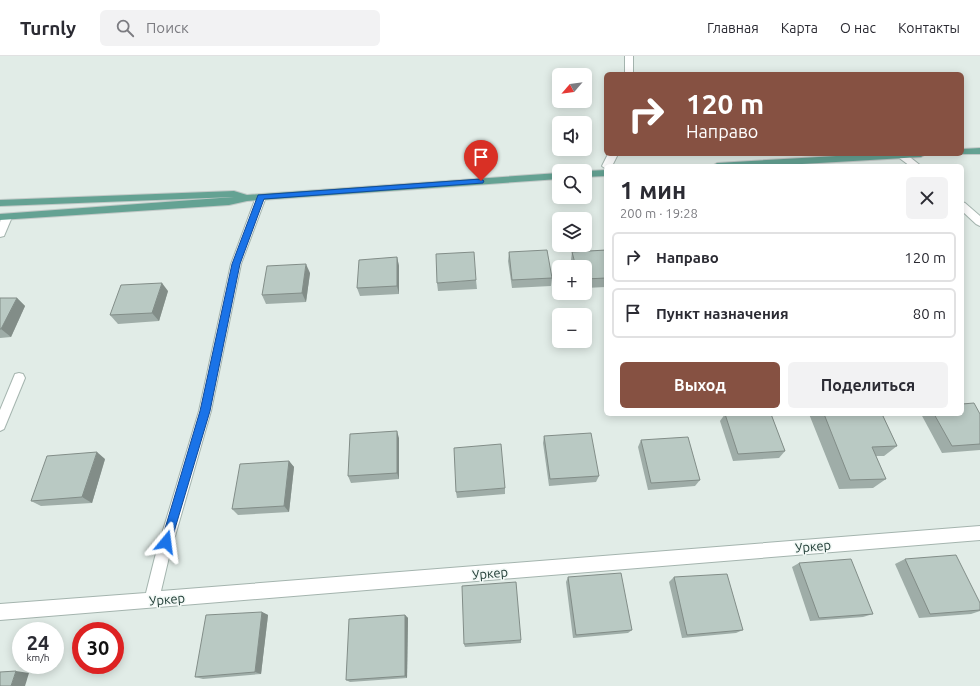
<!DOCTYPE html>
<html lang="ru">
<meta charset="utf-8">
<style>
:root{--surface:#fff;--page:#f2f2f3;--text:#2b2b33;--muted:#7c7c81;--line:#e1e1e2;--accent:#865142}
body{margin:0;font-family:Ubuntu,sans-serif;background:var(--page);color:var(--text);height:100vh;display:flex;flex-direction:column;font-size:15px;white-space:nowrap}
*{box-sizing:border-box;margin:0}
p{font-size:13px;color:var(--muted)}
.icon{flex:none;width:22px;height:22px;fill:none;stroke:currentColor;stroke-width:2;stroke-linecap:round;stroke-linejoin:round}
.map{position:relative;flex:1;overflow:hidden}
.panel{position:absolute;left:604px;top:108px;width:360px;height:252px;display:flex;flex-direction:column;background:var(--surface);border-radius:6px;box-shadow:0 2px 10px #0003}
.panel>*{flex:none}
.hud{position:absolute;left:604px;top:16px;width:360px;height:84px;border-radius:6px;box-shadow:0 2px 10px #0003;background:#865142;color:#fff;overflow:hidden}
.needle{width:26px;rotate:242deg}
.buttons{position:absolute;left:552px;top:12px;display:grid;gap:8px}
.buttons a{display:grid;place-items:center;width:40px;height:40px;border-radius:6px;background:var(--surface);box-shadow:0 2px 10px #0003;font-size:20px}
.speed{position:absolute;left:12px;top:566px;display:flex;gap:8px;font-size:20px;font-weight:700;text-align:center}
.speed>*{display:grid;place-content:center;width:52px;height:52px;border-radius:50%;background:var(--surface);box-shadow:0 2px 10px #0003;line-height:1}
.speed small{font-size:10px;font-weight:400}
.speed .limit{border:6px solid #d22;background:#fff;color:#111}
.pin{position:absolute;display:grid;place-items:center;width:34px;height:34px;color:#fff;margin:-41px -17px;border-radius:50% 50% 50% 0;rotate:-45deg;box-shadow:0 0 4px #0007}
.pin .icon{rotate:45deg}
.me{position:absolute;width:44px;margin:-22px;rotate:16deg;stroke-linejoin:round;filter:drop-shadow(0 0 3px #0008)}
.turn{display:flex;align-items:center;gap:14px;height:84px;padding:0 16px;font-size:18px}
.turn .icon{width:52px;height:52px;stroke-width:2.5}
.turn b{display:block;font-size:28px;line-height:34px}
.round{display:grid;place-items:center;flex:none;width:42px;height:42px;border-radius:6px;background:var(--page)}
.overview{display:flex;align-items:center;justify-content:space-between;height:68px;padding:0 16px}
h1{font-size:24px;font-weight:700;line-height:30px}
.button{display:flex;gap:8px;margin-top:auto;padding:8px 16px}
.button a{flex:1;height:46px;border-radius:6px;background:var(--accent);color:#fff;font-size:16px;font-weight:700;line-height:46px;text-align:center}
.button a+a{background:var(--page);color:var(--text)}
ul{padding:0;list-style:none}
li{display:flex;align-items:center;gap:12px;height:50px;margin:0 8px 6px;padding:0 8px;border:2px solid var(--line);border-radius:6px}
li div{flex:1}
li b{display:block;font-size:15px}
li em{font-style:normal}
header{display:flex;align-items:center;gap:24px;box-sizing:border-box;height:56px;padding:0 20px;background:var(--surface);border-bottom:1px solid var(--line)}
header strong{font-size:19px}
nav{display:flex;gap:22px;margin-inline-start:auto;font-size:14px}
.search{width:280px;height:36px;background:var(--page);display:flex;align-items:center;gap:10px;box-sizing:border-box;padding:0 14px;border-radius:6px;color:var(--muted);font-size:15px}
.map>svg:first-child{display:block}
</style>
<header>
<strong>Turnly</strong>
<div class="search"><svg class="icon" aria-label="search" viewBox="0 0 24 24"><circle cx="10" cy="10" r="6"/><path d="M15 15l6 6"/></svg>Поиск</div>
<nav><a>Главная</a><a>Карта</a><a>О нас</a><a>Контакты</a></nav>
</header>
<div class="map">
<svg width="980" height="630" viewBox="0 0 980 630">
<rect width="100%" height="100%" fill="#e1ece7"/>
<g fill="none" stroke-linecap="round" stroke-linejoin="round">
<!-- minor casing -->
<g stroke="#a4b4ae" stroke-width="2">
<g id="minor">
<rect x="625" y="0" width="8" height="18"/>
<polygon points="608,98 618,98 612,110 606,110 606,113 602,110"/>
<polygon points="897,98 906,98 921,110 910,110 898,101"/>
<polygon points="261,138 266,141 241,208 211,355 169,501 161,535 980,470 980,484 0,564 0,548 146,537 155,501 199,355 231,208 256,141"/>
<polygon points="962,146 965,147 980,160 980,170 976,168 962,155"/>
<polygon points="7,158 12,161 4,180 0,181 0,166 3,159"/>
<polygon points="19,317 23,318 25,322 4,373 0,375 0,354 15,318"/>
</g>
</g>
<!-- major casing -->
<g stroke="#c1c9c7" stroke-width="2">
<g id="major">
<polygon points="980,92 980,98 959,98 962,98 962,93"/>
<polygon points="871,98 926,98 921,101 768,110 712,110 717,107"/>
<polygon points="606,114 606,120 585,121 585,115"/>
<polygon points="559,117 559,123 247,145 229,149 0,164 0,158 234,141 0,150 0,144 234,135 247,139"/>
</g>
</g>
<!-- minor -->
<use href="#minor" fill="#fff" fill-rule="evenodd"/>
<!-- major -->
<use href="#major" fill="#64a293" fill-rule="evenodd"/>
</g>
<!-- wall -->
<g fill="#9fada8">
<polygon points="606,194 606,231 585,232 585,211 572,211 571,204 572,196"/>
<polygon points="509,196 552,222 551,230 512,232 508,205"/>
<polygon points="397,201 399,210 399,238 360,240 357,232"/>
<polygon points="310,217 306,246 266,248 262,239"/>
<polygon points="476,224 477,233 438,235 437,227"/>
<polygon points="168,235 159,265 118,268 110,259"/>
<polygon points="0,242 17,242 25,250 11,281 0,282"/>
<polygon points="725,358 771,358 785,395 779,402 733,405 720,365"/>
<polygon points="809,358 882,358 897,390 884,400 876,400 886,423 873,432 839,433"/>
<polygon points="921,358 980,358 980,394 942,397"/>
<polygon points="544,380 599,420 596,426 549,430 543,387"/>
<polygon points="399,382 399,423 351,427 348,420"/>
<polygon points="641,384 700,424 695,430 648,434 638,391"/>
<polygon points="105,403 92,447 41,450 31,445"/>
<polygon points="289,405 294,411 289,456 238,459 232,453"/>
<polygon points="505,432 505,438 457,442 456,436"/>
<polygon points="905,503 980,547 980,555 971,558 919,562 895,508"/>
<polygon points="799,507 873,558 863,561 810,565 792,511"/>
<polygon points="568,521 632,574 628,577 573,582 566,526"/>
<polygon points="674,521 743,574 736,577 682,582 669,526"/>
<polygon points="262,556 268,559 261,618 203,623 195,621"/>
<polygon points="405,559 408,562 407,622 350,626 346,624"/>
<polygon points="521,584 521,587 465,591 464,588"/>
</g>
<!-- shaded-wall -->
<g fill="#828d88">
<polygon points="397,201 399,210 399,238 397,230"/>
<polygon points="306,208 310,217 306,246 302,237"/>
<polygon points="162,227 168,235 159,265 152,257"/>
<polygon points="17,242 25,250 11,281 1,273"/>
<polygon points="397,375 399,382 399,423 397,417"/>
<polygon points="97,396 105,403 92,447 82,441"/>
<polygon points="289,405 294,411 289,456 284,450"/>
<polygon points="262,556 268,559 261,618 255,616"/>
<polygon points="405,559 408,562 407,622 405,620"/>
<polygon points="16,615 29,617 25,630 11,630"/>
</g>
<!-- building -->
<g fill="#b9c9c3" stroke="#828d88">
<polygon points="547,194 552,222 512,224 509,196"/>
<polygon points="606,194 606,222 585,223 585,211 576,211 572,196"/>
<polygon points="474,196 476,224 437,227 436,198"/>
<polygon points="397,201 397,230 357,232 359,204"/>
<polygon points="306,208 302,237 262,239 267,210"/>
<polygon points="162,227 152,257 110,259 121,229"/>
<polygon points="0,242 17,242 1,273 0,273"/>
<polygon points="974,347 980,358 980,388 952,390 934,358 962,358 962,348"/>
<polygon points="725,358 771,358 785,395 738,398"/>
<polygon points="824,358 882,358 897,390 872,391 886,423 850,424"/>
<polygon points="397,375 397,417 348,420 350,378"/>
<polygon points="591,377 599,420 550,423 544,380"/>
<polygon points="688,381 700,424 651,427 641,384"/>
<polygon points="501,388 505,432 456,436 454,392"/>
<polygon points="97,396 82,441 31,445 47,400"/>
<polygon points="289,405 284,450 232,453 240,408"/>
<polygon points="956,499 980,547 980,554 930,558 905,503"/>
<polygon points="851,503 873,558 819,562 799,507"/>
<polygon points="621,517 632,574 576,579 568,521"/>
<polygon points="727,518 743,574 687,579 674,521"/>
<polygon points="516,526 521,584 464,588 462,530"/>
<polygon points="262,556 255,616 195,621 206,559"/>
<polygon points="405,559 405,620 346,624 349,563"/>
<polygon points="16,615 11,630 0,630 0,616"/>
</g>
<!-- route -->
<polygon fill="#1a73e8" stroke="#114b97" points="481,123 484,125 483,127 264,143 240,208 210,355 171,486 170,490 166,492 162,490 161,486 200,355 232,208 258,139"/>
<g text-anchor="middle" dominant-baseline="central" stroke-width="3" stroke-linejoin="round" paint-order="stroke">
<!-- near-street labels -->
<g font-size="13" fill="#213d36" stroke="#f1f8f5">
<text transform="translate(813 490) rotate(-5)">Уркер</text>
<text transform="translate(490 517) rotate(-5)">Уркер</text>
<text transform="translate(167 543) rotate(-5)">Уркер</text>
</g>
</g>
</svg>
<div class="buttons">
<a><svg class="needle" viewBox="-14 -14 28 28"><path d="M0-13l5 13h-10z" fill="#e53935"/><path d="M0 13l5-13h-10z" fill="#7c7c81"/></svg></a>
<a><svg class="icon" aria-label="sound" viewBox="0 0 24 24"><path d="M4 9h4l5-4v14l-5-4H4zM17 9q2 3 0 6"/></svg></a>
<a><svg class="icon" aria-label="search" viewBox="0 0 24 24"><circle cx="10" cy="10" r="6"/><path d="M15 15l6 6"/></svg></a>
<a><svg class="icon" aria-label="layers" viewBox="0 0 24 24"><path d="M12 4l9 5-9 5-9-5zM3 14l9 5 9-5"/></svg></a>
<a>+</a>
<a>−</a>
</div>
<div class="speed"><div>24<small>km/h</small></div><div class="limit">30</div></div>
<div class="pin" style="left:481px;top:125px;background:#d93025"><svg class="icon" aria-label="arrive" viewBox="0 0 24 24"><path d="M6 21V4h12l-3 4 3 4H6"/></svg></div>
<svg class="me" style="left:166px;top:486px" viewBox="-20 -20 40 40"><path d="M0-17L14 15 0 8-14 15z" fill="#1a73e8" stroke="#fff" stroke-width="4"/></svg>
<div class="hud">
<div class="turn"><svg class="icon" aria-label="right" viewBox="0 0 24 24"><path d="M7 20v-9h11M14 6l5 5-5 5"/></svg><div><b>120 m</b>Направо</div></div>
</div>
<section class="panel">
<div class="overview"><div><h1>1 мин</h1><p>200 m · 19:28</p></div><a class="round"><svg class="icon" aria-label="close" viewBox="0 0 24 24"><path d="M6 6l12 12M18 6L6 18"/></svg></a></div>
<ul>
<li><svg class="icon" aria-label="right" viewBox="0 0 24 24"><path d="M7 20v-9h11M14 6l5 5-5 5"/></svg><div><b>Направо</b></div><em>120 m</em></li>
<li><svg class="icon" aria-label="arrive" viewBox="0 0 24 24"><path d="M6 21V4h12l-3 4 3 4H6"/></svg><div><b>Пункт назначения</b></div><em>80 m</em></li>
</ul>
<div class="button"><a>Выход</a><a>Поделиться</a></div>
</section>
</div>
